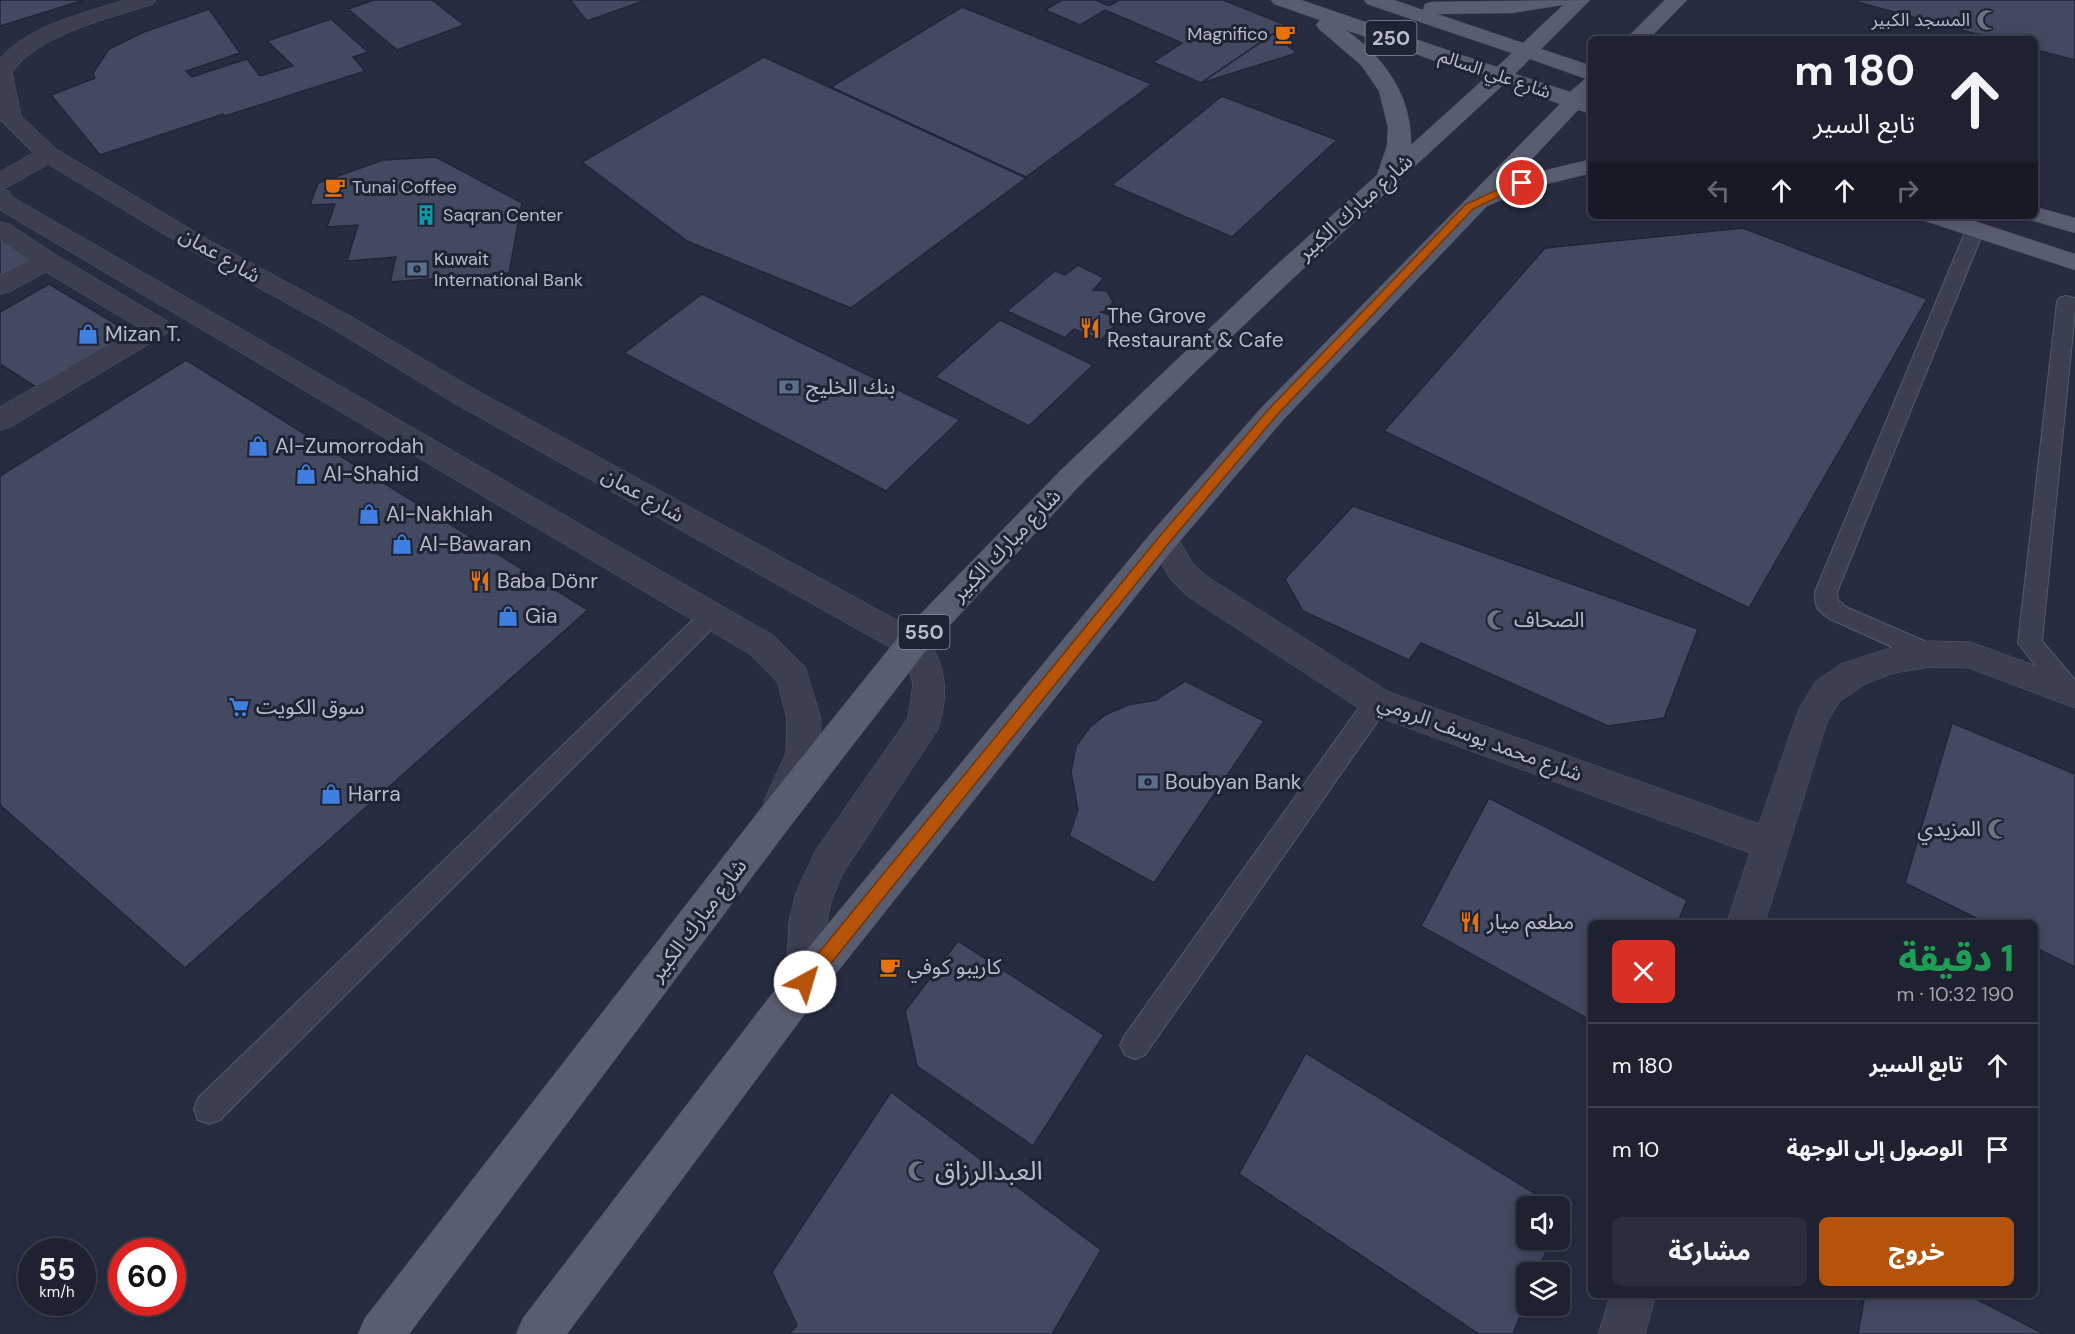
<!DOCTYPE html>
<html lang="ar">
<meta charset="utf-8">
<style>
:root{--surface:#1d2130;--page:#2a2e3c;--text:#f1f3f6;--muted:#a0a3ab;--line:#3b3e4c;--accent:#b45309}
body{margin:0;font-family:"DM Sans","Noto Sans Arabic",sans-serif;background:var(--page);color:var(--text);direction:rtl;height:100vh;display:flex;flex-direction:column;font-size:22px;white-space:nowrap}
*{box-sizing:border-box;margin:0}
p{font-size:20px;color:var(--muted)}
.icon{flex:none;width:33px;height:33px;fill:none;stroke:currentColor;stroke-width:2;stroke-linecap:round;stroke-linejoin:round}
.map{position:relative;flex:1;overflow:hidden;direction:ltr}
.details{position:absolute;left:1588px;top:920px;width:450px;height:378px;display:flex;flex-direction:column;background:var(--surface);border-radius:9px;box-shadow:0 3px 15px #0003,0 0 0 2px var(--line);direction:rtl}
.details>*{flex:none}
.hud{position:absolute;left:1588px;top:36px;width:450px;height:183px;border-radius:9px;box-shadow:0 3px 15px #0003,0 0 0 2px var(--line);direction:rtl;background:#1d2130;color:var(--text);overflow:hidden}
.controls{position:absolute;left:1516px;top:1196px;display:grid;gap:12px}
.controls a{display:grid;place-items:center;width:54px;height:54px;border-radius:9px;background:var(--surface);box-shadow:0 3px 15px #0003,0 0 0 2px var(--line);font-size:30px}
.speed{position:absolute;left:18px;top:1238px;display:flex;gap:12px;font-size:30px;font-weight:700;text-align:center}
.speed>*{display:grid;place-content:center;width:78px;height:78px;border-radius:50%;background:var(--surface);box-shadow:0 3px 15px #0003,0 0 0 2px var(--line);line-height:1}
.speed small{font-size:15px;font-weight:400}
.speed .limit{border:9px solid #d22;background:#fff;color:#111}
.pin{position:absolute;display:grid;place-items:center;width:51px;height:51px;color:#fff;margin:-26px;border:3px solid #fff;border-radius:50%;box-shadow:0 2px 6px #0007}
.me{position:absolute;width:66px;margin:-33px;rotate:39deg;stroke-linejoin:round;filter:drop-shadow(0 0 4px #0008)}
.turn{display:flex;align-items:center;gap:21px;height:126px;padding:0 24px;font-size:27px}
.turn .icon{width:78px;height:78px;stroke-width:2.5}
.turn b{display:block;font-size:42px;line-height:51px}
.lanes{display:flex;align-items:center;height:57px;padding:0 24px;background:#0003;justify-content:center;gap:30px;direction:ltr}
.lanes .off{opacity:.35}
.round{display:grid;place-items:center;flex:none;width:63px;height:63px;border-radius:9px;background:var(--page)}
.overview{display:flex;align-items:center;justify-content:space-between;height:102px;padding:0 24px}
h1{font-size:36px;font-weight:800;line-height:45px;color:#1e9e55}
.primary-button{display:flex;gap:12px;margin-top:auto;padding:12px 24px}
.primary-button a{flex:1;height:69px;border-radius:9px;background:var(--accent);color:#fff;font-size:24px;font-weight:800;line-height:69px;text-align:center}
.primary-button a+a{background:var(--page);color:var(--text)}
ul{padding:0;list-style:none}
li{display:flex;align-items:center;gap:18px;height:84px;padding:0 24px;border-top:2px solid var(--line)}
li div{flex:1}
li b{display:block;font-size:22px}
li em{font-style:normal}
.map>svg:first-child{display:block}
</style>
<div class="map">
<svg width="2075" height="1334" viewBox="0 0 2075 1334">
<rect width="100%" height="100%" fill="#272c40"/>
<!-- building -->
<g fill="#434960" stroke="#212637" stroke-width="1.5">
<polygon points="0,0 84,0 0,26"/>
<polygon points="374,0 432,0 464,25 397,50 348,9"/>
<polygon points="570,0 646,0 587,21"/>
<polygon points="1062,0 1096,0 1109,6 1119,0 1223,0 1286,25 1201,83 1153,62 1182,43 1105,10 1080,25 1045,10"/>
<polygon points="1858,0 2075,0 2075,60 2036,50 2036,39 1995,39 1857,2"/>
<polygon points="962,7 1152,84 1026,177 831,87"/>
<polygon points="209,9 240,53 186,71 192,77 247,59 260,76 293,66 267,41 331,19 368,52 353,57 365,71 225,116 223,114 100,155 51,95 95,78 93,73 109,49 144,32"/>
<polygon points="1273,34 1297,53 1201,83"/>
<polygon points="764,57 1026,178 851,308 687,241 582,162"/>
<polygon points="1222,96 1337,140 1232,237 1112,185"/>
<polygon points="436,157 522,203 509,273 390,282 396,257 347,261 358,225 327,227 335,204 310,205 318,183 383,160"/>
<polygon points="1743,228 1927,299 1749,608 1384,431 1545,248"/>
<polygon points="0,236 48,264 0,290"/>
<polygon points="1078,265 1104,278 1093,290 1107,291 1113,302 1108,310 1101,312 1121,319 1101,340 1074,329 1065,338 1007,311 1055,271 1065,275"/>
<polygon points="49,284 131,333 39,389 0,364 0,312"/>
<polygon points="702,294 960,420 886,491 624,353"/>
<polygon points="1000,320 1093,365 1029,426 935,377"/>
<polygon points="186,360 588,610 185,968 0,805 0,476"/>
<polygon points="1353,506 1698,629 1664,718 1608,726 1421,643 1409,660 1303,611 1285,579"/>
<polygon points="1185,681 1264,721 1154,883 1069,836 1078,810 1071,772 1076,746 1090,727 1105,715 1128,705 1156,700"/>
<polygon points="1952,723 2075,774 2075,967 2036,948 2036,922 1984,922 1905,883"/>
<polygon points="1489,798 1687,900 1678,922 1592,922 1592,1021 1421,926"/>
<polygon points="958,941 1104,1035 1033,1146 917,1066 905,1011"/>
<polygon points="1306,1053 1555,1206 1527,1206 1527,1239 1551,1239 1538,1272 1527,1272 1527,1298 1513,1334 1479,1334 1239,1174"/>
<polygon points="891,1092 1101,1250 1052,1334 789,1334 797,1325 772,1272"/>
<polygon points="1865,1294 1967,1294 2044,1334 1858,1334"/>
</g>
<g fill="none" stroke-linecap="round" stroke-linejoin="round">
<!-- service casing -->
<g stroke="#555a6a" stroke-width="2">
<g id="service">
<path d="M 1975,225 L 1981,226 L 1984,230 L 1837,592 L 1838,600 L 1846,607 L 1938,647 L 1942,654 L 1938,661 L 1930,664 L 1830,619 C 1818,611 1814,607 1815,592 L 1966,230 L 1969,226 Z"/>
<polygon points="2066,296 2075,298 2075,311 2042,641 2075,680 2075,702 2071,703 2062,700 2018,643 2057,302 2059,298"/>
<polygon points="710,608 718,611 722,617 718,623 220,1120 209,1124 198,1120 194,1109 198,1098 702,611"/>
<polygon points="1377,692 1386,695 1389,702 1386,709 1145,1055 1135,1059 1125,1055 1120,1045 1125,1035 1368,695"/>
</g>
</g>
<!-- pedestrian casing -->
<g stroke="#555a6a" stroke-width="1">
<polygon id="pedestrian" points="0,222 9,224 56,255 167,321 171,327 167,333 10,427 0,430 0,407 138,327 46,272 9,292 0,294 0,275 29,260 0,240"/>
</g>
<!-- minor casing -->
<g stroke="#555a6a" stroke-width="1">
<g id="minor">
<path d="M 125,0 L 156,0 L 153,4 C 111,18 37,34 12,73 L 21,116 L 56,149 L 212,242 L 350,316 L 474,389 L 924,635 C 947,665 949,693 938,729 L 843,873 C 836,889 829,904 827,922 C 823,947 829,972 819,995 L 805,1001 L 791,995 L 786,982 L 789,922 L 796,893 L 816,850 L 908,718 L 913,685 L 908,664 L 900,653 L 454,403 L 332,328 L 194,252 L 48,164 L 8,187 L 1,189 L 9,191 L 12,197 L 774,636 L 805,667 L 821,719 L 820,753 L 795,812 L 782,816 L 769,812 L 764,801 L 786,753 L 787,719 L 778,683 L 750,654 L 0,210 L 0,172 L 33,153 L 0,120 L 0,59 C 25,27 87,12 125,0 Z"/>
<polygon points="1163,529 1174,532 1193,564 1209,578 1389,692 1759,824 1799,709 1816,681 1841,664 1893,647 1930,641 1970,642 2075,680 2075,708 1969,668 1930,667 1894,673 1865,684 1840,701 1827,722 1765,922 1727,922 1750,853 1365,712 1187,596 1171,580 1148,540 1152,532"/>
<polygon points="1611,1294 1656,1294 1645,1334 1599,1334"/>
</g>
</g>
<!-- primary casing -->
<g stroke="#444859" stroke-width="1">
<g id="primary">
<path d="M 1271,0 L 1301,0 L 1497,67 L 1512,53 L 1367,4 L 1364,0 L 1394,0 L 1423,10 L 1425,4 L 1432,2 L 1590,0 L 1541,49 L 1592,66 L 1592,96 L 1589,99 L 1592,100 L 1592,114 L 1578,110 L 1514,178 L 1592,159 L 1592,173 L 1530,188 L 1487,206 L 1283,420 L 1174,548 L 819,995 L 567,1334 L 516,1334 L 523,1318 L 791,969 L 1152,532 L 1263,406 L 1560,104 L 1504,84 L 1289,282 L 1197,370 L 1081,484 L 924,653 L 788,829 L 409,1334 L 358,1334 L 365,1318 L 762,807 L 900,635 L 1061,470 L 1271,270 L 1377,175 L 1387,146 L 1388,127 L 1379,91 L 1361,65 L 1319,29 L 1316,25 L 1320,20 L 1274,4 ZM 1563,5 L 1523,43 L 1437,14 L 1512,13 ZM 1346,30 L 1485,78 L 1411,145 C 1412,96 1385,58 1346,30 ZM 1530,59 L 1584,78 L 1586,78 L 1570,92 L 1515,74 Z"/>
<polygon points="1665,0 1687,0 1649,39 1626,39"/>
<polygon points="2036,207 2075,218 2075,233 2027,219 2025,216 2036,216"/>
<polygon points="1922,216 1959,216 2075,254 2075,270 1925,221"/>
</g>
</g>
<!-- service -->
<use href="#service" fill="#3b3f50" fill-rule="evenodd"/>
<!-- pedestrian -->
<use href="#pedestrian" fill="#3b3f50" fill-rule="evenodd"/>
<!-- minor -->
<use href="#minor" fill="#3b3f50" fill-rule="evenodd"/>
<!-- primary -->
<use href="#primary" fill="#595d70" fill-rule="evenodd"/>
</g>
<!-- route -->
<polygon fill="#b45309" stroke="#753606" stroke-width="1.5" points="1519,180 1527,183 1473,209 1277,415 1168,544 811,988 805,990 799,988 797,982 799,977 1159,537 1268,410 1466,204"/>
<!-- icons -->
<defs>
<g id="mosque-bare" transform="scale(1.62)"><path d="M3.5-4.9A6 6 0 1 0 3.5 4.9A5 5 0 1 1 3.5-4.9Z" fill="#6b7280" stroke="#1f2435" stroke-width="2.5" paint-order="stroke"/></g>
<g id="cafe-bare" transform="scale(1.62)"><path d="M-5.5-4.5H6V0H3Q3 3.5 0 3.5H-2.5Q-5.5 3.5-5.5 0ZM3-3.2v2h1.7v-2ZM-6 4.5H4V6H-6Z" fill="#e8710a" stroke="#1f2435" stroke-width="2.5" paint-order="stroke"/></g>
<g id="building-bare" transform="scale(1.62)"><path d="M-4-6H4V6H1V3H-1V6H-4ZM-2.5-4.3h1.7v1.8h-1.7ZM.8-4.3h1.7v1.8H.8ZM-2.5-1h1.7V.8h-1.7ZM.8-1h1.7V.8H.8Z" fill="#0f9aa8" stroke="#1f2435" stroke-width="2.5" paint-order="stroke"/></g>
<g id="bank-bare" transform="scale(1.62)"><path d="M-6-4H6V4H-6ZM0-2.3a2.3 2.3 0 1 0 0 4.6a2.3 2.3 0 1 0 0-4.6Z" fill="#5c6f8a" stroke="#1f2435" stroke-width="2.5" paint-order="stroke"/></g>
<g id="restaurant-bare" transform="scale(1.62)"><path d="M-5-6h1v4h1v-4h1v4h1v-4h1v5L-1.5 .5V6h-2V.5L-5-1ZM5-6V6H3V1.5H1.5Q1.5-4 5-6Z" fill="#e8710a" stroke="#1f2435" stroke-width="2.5" paint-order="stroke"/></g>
<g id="shop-bare" transform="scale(1.62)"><path d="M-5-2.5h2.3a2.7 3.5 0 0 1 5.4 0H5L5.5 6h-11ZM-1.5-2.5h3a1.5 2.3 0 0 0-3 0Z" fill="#3f7fe0" stroke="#1f2435" stroke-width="2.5" paint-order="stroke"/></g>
<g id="supermarket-bare" transform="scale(1.62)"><path d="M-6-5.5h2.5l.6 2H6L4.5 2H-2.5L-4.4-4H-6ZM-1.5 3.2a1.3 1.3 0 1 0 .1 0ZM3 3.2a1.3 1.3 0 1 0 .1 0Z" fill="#3f7fe0" stroke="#1f2435" stroke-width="2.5" paint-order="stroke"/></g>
</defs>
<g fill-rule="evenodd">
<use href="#mosque-bare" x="1987" y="20"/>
<use href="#cafe-bare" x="1285" y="34"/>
<use href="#cafe-bare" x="335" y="187"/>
<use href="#building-bare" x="426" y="215"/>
<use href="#bank-bare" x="417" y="269"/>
<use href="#restaurant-bare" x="1090" y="328"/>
<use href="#shop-bare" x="88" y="334"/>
<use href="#bank-bare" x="789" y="387"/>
<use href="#shop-bare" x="258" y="446"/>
<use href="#shop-bare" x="306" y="474"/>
<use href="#shop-bare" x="369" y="514"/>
<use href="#shop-bare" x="402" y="544"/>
<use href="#restaurant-bare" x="480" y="581"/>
<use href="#shop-bare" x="508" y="616"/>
<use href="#mosque-bare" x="1497" y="620"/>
<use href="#supermarket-bare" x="239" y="707"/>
<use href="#bank-bare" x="1148" y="782"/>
<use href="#shop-bare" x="331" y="794"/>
<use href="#mosque-bare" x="1998" y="829"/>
<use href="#restaurant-bare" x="1470" y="922"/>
<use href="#cafe-bare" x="890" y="967"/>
<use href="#mosque-bare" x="918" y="1171"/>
</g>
<g text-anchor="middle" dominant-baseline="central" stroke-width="6" stroke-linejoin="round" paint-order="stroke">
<!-- far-poi labels -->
<g font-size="18" fill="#b7bbca" stroke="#1f2435" text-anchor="start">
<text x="1970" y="20" text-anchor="end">المسجد الكبير</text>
<text x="1268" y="34" text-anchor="end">Magnifico</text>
<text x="352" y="187">Tunai Coffee</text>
<text x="443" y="215">Saqran Center</text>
<text x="434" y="259">Kuwait<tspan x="434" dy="21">International Bank</tspan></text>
</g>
<!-- far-street labels -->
<g font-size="18" fill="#b7bbca" stroke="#1f2435">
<text transform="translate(1495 74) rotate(19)">شارع علي السالم</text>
</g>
<!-- shield labels -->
<g fill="#1f2435" stroke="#898e9d" stroke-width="1.5">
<rect x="1365.5" y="21" width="51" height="34" rx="4.5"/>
<rect x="898.5" y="615" width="51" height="34" rx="4.5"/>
</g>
<g font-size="20" font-weight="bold" fill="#b7bbca">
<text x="1391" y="38">250</text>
<text x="924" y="632">550</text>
</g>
<!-- street labels -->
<g font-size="21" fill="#b7bbca" stroke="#1f2435">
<text transform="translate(1355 207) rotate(-42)">شارع مبارك الكبير</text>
<text transform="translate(220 255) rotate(30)">شارع عمان</text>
<text transform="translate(643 495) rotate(29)">شارع عمان</text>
<text transform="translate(1006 545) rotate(-46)">شارع مبارك الكبير</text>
<text transform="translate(1480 738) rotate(20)">شارع محمد يوسف الرومي</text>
<text transform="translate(698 920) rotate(-53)">شارع مبارك الكبير</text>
</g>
<!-- poi labels -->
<g font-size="21" fill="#b7bbca" stroke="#1f2435" text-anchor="start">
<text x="1107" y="316">The Grove<tspan x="1107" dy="24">Restaurant &amp; Cafe</tspan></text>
<text x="105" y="334">Mizan T.</text>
<text x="806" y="387">بنك الخليج</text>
<text x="275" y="446">Al-Zumorrodah</text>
<text x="323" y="474">Al-Shahid</text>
<text x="386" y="514">Al-Nakhlah</text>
<text x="419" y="544">Al-Bawaran</text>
<text x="497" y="581">Baba Dönr</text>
<text x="525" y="616">Gia</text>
<text x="1514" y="620">الصحاف</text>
<text x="256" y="707">سوق الكويت</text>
<text x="1165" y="782">Boubyan Bank</text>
<text x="348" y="794">Harra</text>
<text x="1981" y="829" text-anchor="end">المزيدي</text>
<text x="1487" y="922">مطعم ميار</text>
<text x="907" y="967">كاريبو كوفي</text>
</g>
<!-- near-poi labels -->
<g font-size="26" fill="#b7bbca" stroke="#1f2435" text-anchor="start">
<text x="935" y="1171">العبدالرزاق</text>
</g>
</g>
</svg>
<div class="controls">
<a><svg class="icon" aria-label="sound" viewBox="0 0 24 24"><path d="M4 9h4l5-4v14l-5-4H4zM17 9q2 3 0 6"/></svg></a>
<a><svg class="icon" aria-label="layers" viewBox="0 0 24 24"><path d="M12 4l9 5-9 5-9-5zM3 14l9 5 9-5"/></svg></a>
</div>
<div class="speed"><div>55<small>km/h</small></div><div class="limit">60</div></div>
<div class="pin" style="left:1522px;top:183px;background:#d93025"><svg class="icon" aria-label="arrive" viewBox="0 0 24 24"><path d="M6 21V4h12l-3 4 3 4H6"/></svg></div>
<svg class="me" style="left:805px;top:982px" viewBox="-20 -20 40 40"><circle r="19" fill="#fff"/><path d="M0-13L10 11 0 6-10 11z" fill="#b45309"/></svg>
<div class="hud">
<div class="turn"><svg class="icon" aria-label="ahead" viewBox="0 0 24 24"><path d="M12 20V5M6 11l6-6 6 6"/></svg><div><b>180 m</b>تابع السير</div></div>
<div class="lanes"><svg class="icon off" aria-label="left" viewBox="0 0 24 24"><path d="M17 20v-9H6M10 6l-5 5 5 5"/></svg><svg class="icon" aria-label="ahead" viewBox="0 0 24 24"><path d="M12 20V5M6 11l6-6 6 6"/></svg><svg class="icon" aria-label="ahead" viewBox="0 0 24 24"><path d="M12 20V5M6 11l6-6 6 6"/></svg><svg class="icon off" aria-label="right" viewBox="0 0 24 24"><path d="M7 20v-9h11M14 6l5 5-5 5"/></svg></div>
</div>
<section class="details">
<div class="overview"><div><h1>1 دقيقة</h1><p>190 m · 10:32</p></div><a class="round" style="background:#d93025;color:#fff"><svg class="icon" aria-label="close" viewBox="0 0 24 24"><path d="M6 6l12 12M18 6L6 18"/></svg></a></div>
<ul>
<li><svg class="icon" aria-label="ahead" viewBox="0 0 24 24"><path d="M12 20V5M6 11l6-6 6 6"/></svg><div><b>تابع السير</b></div><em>180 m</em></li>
<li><svg class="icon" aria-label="arrive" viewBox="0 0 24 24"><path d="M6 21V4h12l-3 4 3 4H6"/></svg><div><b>الوصول إلى الوجهة</b></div><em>10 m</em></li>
</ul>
<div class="primary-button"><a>خروج</a><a>مشاركة</a></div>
</section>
</div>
